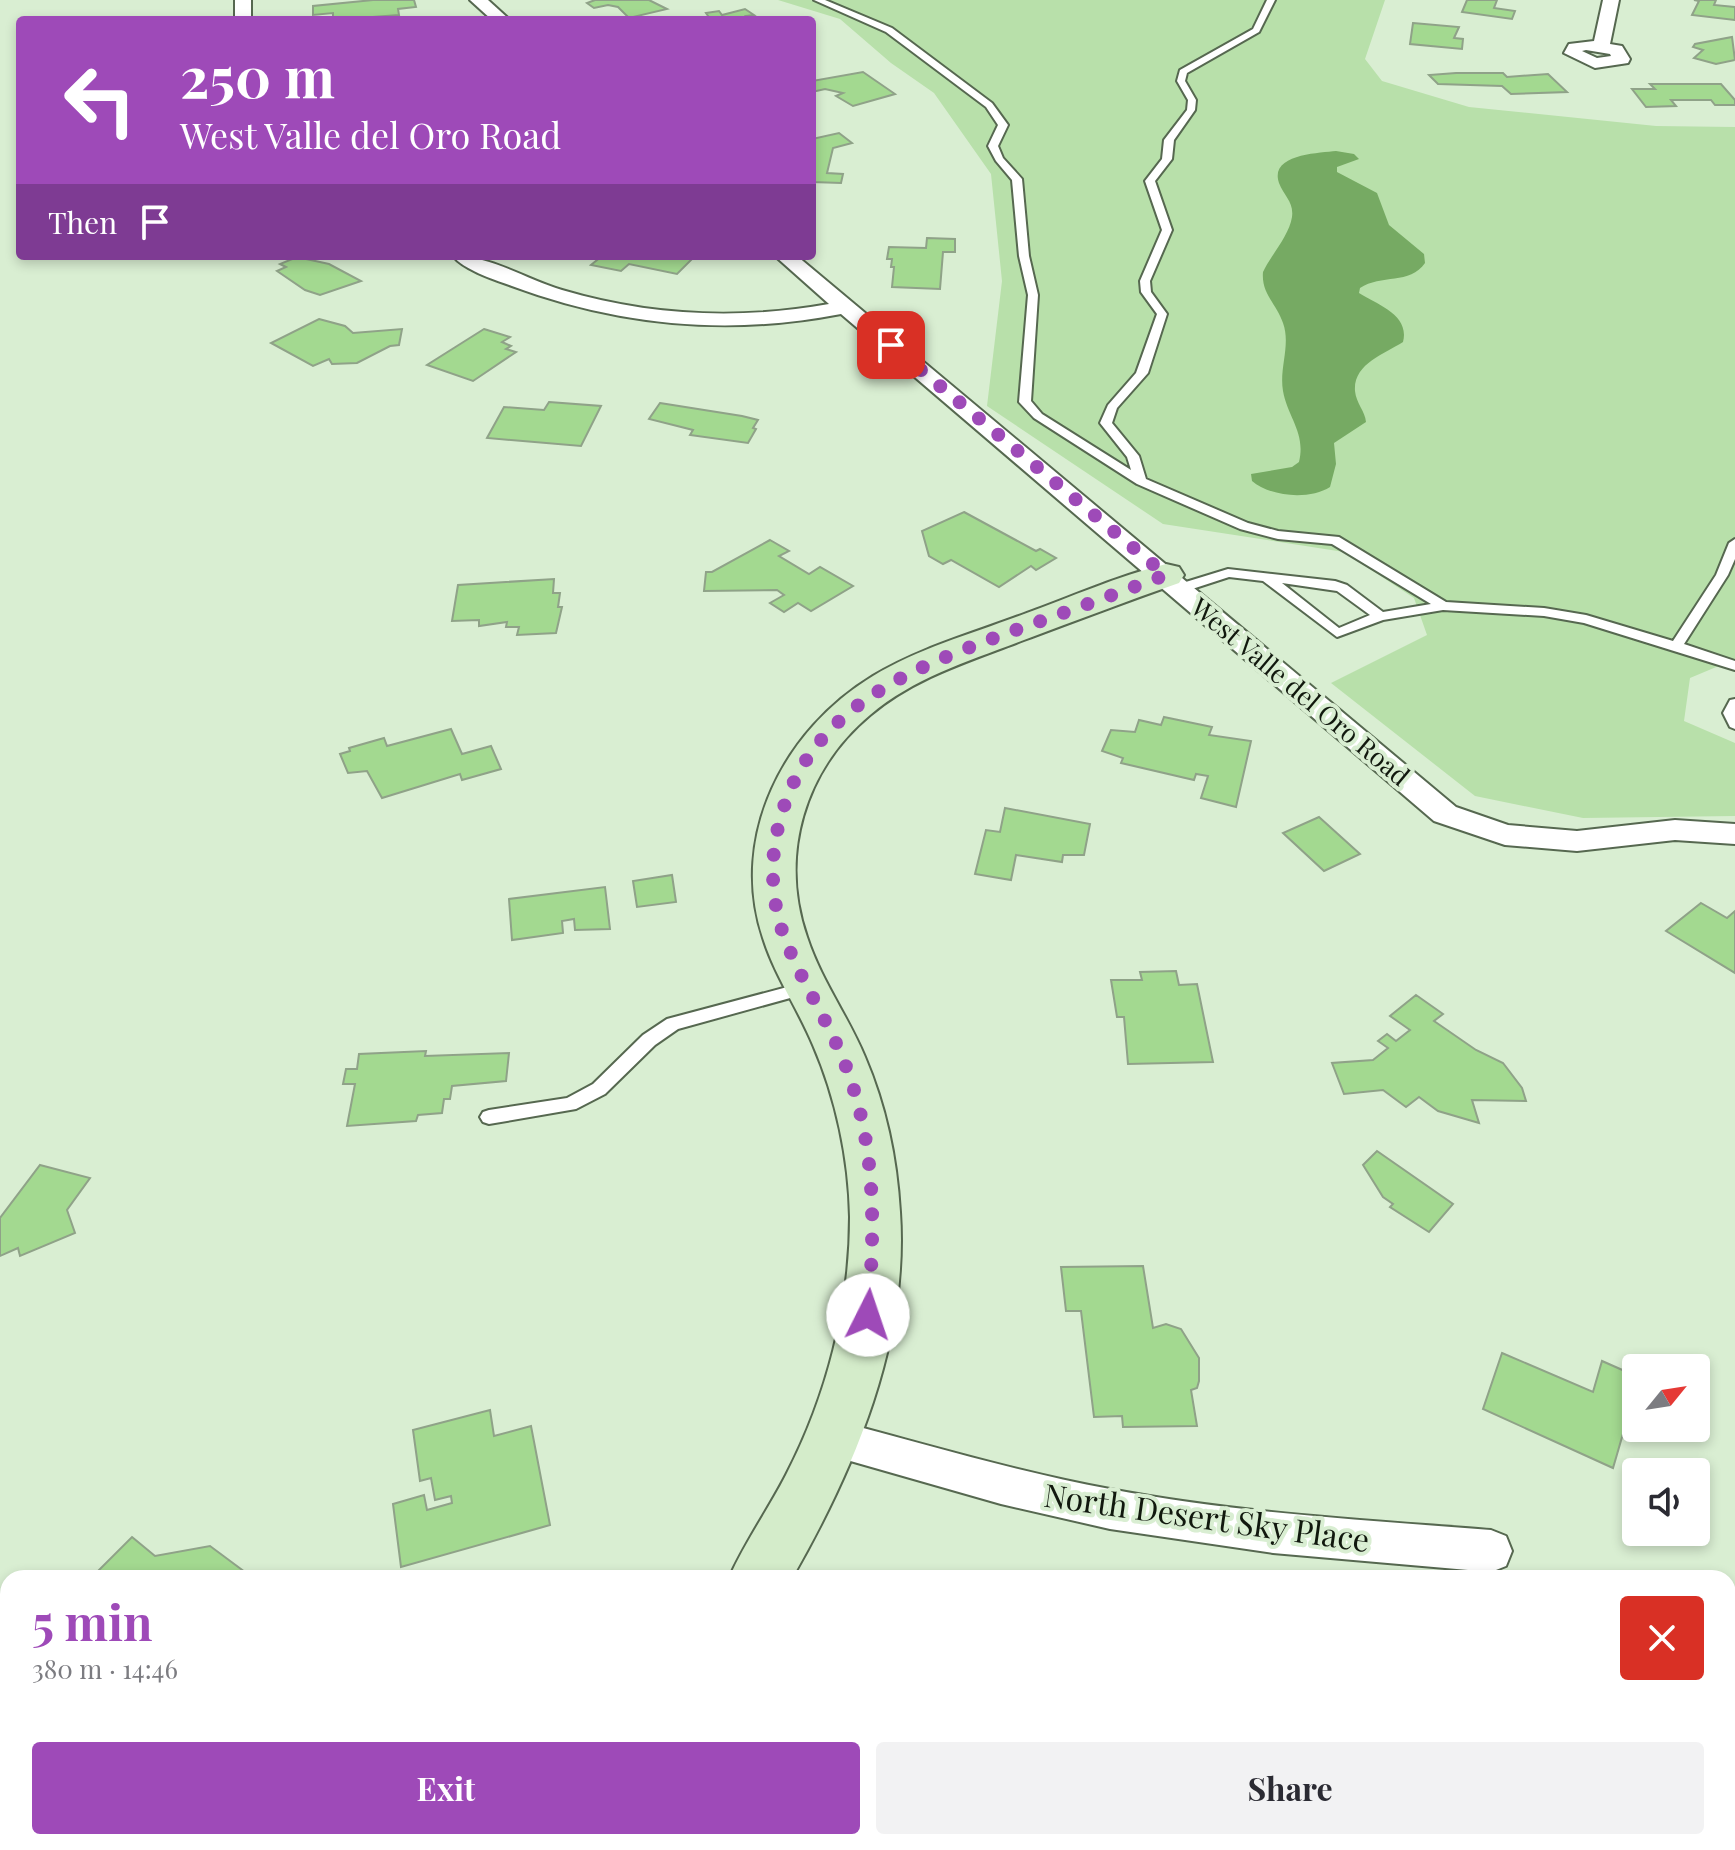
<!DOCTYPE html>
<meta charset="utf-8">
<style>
:root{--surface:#fff;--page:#f2f2f3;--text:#2b2b33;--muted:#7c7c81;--accent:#9e4ab8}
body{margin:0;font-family:"Playfair Display",serif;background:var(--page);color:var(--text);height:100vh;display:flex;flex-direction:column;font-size:30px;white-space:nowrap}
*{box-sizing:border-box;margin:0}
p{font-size:26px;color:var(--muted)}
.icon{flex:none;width:44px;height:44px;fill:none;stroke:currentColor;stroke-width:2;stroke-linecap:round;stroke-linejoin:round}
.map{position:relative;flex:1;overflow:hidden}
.panel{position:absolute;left:0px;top:1570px;width:1736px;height:280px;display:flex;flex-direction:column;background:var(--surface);border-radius:24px 24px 0 0;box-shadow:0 4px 12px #0003}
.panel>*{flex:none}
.top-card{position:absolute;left:16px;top:16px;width:800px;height:244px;border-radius:8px;box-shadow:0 4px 12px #0003;background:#9e4ab8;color:#fff;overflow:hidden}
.needle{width:52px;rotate:60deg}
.controls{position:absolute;left:1622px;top:1354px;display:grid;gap:16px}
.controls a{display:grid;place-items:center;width:88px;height:88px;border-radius:8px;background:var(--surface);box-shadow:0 4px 12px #0003;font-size:40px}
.pin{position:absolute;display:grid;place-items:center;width:68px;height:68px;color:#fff;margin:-34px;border-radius:16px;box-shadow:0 4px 12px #0006}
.me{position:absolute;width:88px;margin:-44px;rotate:4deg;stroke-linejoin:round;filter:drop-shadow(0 0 6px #0008)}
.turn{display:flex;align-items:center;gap:28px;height:168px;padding:0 32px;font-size:36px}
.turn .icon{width:104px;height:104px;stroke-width:2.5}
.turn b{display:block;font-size:56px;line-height:68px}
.then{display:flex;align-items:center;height:76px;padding:0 32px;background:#0003;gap:16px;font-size:30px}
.round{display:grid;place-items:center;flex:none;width:84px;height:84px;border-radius:8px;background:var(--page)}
.head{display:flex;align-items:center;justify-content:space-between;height:136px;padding:0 32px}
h1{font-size:48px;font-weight:700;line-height:60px;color:var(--accent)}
.cta{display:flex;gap:16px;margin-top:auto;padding:16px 32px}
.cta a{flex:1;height:92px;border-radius:8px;background:var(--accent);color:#fff;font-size:32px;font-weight:700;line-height:92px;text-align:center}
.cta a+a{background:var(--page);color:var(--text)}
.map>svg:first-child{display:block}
</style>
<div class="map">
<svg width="1735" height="1850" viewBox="0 0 1735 1850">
<rect width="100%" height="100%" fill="#d9eed2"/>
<!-- green -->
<polygon fill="#b8e0aa" points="778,0 1385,0 1365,59 1382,81 1469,107 1656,126 1735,127 1735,664 1721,665 1690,678 1684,721 1735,743 1735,816 1583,818 1475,796 1331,683 1427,635 1414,598 1344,552 1163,524 987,406 1002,281 991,174 934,93 891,63 840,19"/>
<!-- water -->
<path fill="#76aa63" d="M 1336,151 L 1354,154 L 1359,159 L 1337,167 L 1337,172 L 1377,193 L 1389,225 L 1424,254 L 1425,263 C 1410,285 1381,274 1360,288 L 1359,293 C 1378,305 1410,315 1403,342 C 1384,354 1353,364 1355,391 C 1356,403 1365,411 1366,422 L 1334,443 L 1336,464 L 1330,487 C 1310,500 1270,497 1252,481 L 1251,474 L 1292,467 L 1299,462 C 1306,433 1288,418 1283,391 C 1279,368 1291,345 1283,323 C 1277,304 1261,294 1263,272 C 1271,255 1289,236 1292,217 C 1294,202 1284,196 1279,183 C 1269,154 1319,153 1336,151 Z"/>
<!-- building -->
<g fill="#a3d990" stroke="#8fa288" stroke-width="2">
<polygon points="373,0 414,0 416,7 398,9 399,15 346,19 333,18 333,13 313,15 313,6"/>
<polygon points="649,0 667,9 629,18 618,7 608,5 594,8 587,3 595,0"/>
<polygon points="1467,0 1497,0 1494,8 1515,11 1512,19 1462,12"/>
<polygon points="1694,0 1716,0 1714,5 1735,7 1735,20 1692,15 1699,1"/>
<polygon points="745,9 754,15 746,16 750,20 711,20 706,13 719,11 722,15"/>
<polygon points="1413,23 1459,27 1454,38 1463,39 1462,49 1410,44"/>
<polygon points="1732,37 1735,60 1716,64 1694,58 1703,50 1693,47 1695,44"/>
<polygon points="863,72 895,94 853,106 836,96 843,93 825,89 812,92 812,81"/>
<polygon points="1456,73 1503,73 1507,77 1548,74 1567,92 1511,94 1502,86 1438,84 1429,75"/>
<polygon points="1650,84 1721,84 1735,100 1735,105 1715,105 1711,100 1671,100 1676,106 1646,107 1632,89 1655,89"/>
<polygon points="839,133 852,143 833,148 827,173 843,174 841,183 812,182 812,139"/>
<polygon points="927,238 955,239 955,252 943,252 940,289 892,287 894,267 891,267 892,259 887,259 889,247 926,248"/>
<polygon points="602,256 695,256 677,274 629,264 621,271 591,265"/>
<polygon points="297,257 329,264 361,281 320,295 305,290 277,271 286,267 280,264"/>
<polygon points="319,319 345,326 353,333 402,329 399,345 390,346 357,363 332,364 329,359 313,366 271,343"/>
<polygon points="484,329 510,337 502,342 511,346 506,349 516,352 473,381 427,365"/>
<polygon points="549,402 601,406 581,446 487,438 504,407 544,410"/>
<polygon points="660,403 742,416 758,420 753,428 756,429 748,443 690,435 693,430 649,419"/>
<polygon points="964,512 1036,551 1040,549 1056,558 1036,570 1031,566 999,587 951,560 943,564 929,556 922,531"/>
<polygon points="770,540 789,551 779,556 809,574 820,567 853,586 811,611 798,603 784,612 770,603 784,595 777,590 704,591 706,572 712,572"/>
<polygon points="554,579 553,593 560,593 558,607 562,607 556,633 517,635 519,627 506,627 507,622 479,626 479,620 452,621 458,585"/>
<polygon points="1164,717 1212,727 1209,735 1251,741 1236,807 1201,798 1208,776 1196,774 1194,780 1121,763 1123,758 1102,751 1111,730 1135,732 1139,720 1161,725"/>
<polygon points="451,729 462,754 491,746 501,769 462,780 460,774 382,798 367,771 348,773 340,754 350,751 349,748 384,738 387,746"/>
<polygon points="1005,808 1090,824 1084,855 1063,855 1062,862 1016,855 1011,880 975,874 986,830 1000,832"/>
<polygon points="1319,817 1360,854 1324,871 1283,833"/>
<polygon points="672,875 676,902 637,907 633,881"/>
<polygon points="605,887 610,929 575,930 574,919 562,921 563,933 512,940 509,899"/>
<polygon points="1701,903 1727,918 1735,911 1735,973 1666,931"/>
<polygon points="1176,971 1179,985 1197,984 1213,1062 1128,1064 1124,1017 1117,1017 1111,980 1142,980 1140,972"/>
<polygon points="1416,995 1443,1014 1434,1021 1476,1050 1503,1063 1522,1088 1526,1101 1472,1100 1479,1123 1438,1111 1419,1097 1406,1107 1383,1090 1344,1094 1332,1063 1373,1060 1388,1048 1378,1041 1387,1034 1396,1041 1410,1030 1390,1016"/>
<polygon points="426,1051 425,1056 509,1053 506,1081 452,1086 450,1099 444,1099 442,1113 418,1115 416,1121 347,1126 355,1084 343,1084 346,1069 357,1069 359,1054"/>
<polygon points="1377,1151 1453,1204 1429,1232 1390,1207 1393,1204 1383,1197 1363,1165"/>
<polygon points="40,1165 90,1178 67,1210 75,1233 20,1256 18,1248 0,1256 0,1218"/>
<polygon points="1143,1266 1153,1328 1166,1324 1181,1329 1199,1358 1199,1381 1197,1388 1191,1390 1197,1426 1123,1427 1122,1416 1094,1417 1081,1311 1066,1311 1061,1267"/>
<polygon points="1502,1353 1593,1392 1602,1361 1636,1376 1636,1389 1613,1468 1483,1409"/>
<polygon points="490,1410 494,1436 531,1426 550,1525 401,1567 393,1504 424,1495 427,1510 452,1503 451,1496 435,1500 431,1478 420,1481 413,1430"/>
<polygon points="132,1537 155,1556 210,1546 253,1578 91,1578"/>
</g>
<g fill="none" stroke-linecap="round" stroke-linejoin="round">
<!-- lane casing -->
<g stroke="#566850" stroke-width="4">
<g id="lane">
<path d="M 814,0 L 825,0 L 892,28 L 992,103 L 1008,125 L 998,146 L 1003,158 L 1022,179 L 1029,256 L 1038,295 L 1031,401 L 1042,414 L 1131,470 L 1127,457 L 1100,423 L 1108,405 L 1136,373 L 1157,314 L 1141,292 L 1140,281 L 1162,230 L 1145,181 L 1162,159 L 1164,140 L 1187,110 L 1188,100 L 1177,81 L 1180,70 L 1253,29 L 1267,0 L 1275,0 L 1259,32 L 1187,73 L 1185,81 L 1196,100 L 1195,110 L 1174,140 L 1172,159 L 1155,181 L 1172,230 L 1150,281 L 1151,292 L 1167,314 L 1148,373 L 1117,408 L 1112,423 L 1139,456 L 1146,479 L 1248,523 L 1278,531 L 1339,537 L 1446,602 L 1544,608 L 1586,615 L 1673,641 L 1716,575 L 1729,543 L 1735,539 L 1735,559 L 1728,575 L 1684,644 L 1735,661 L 1735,670 L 1584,623 L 1544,616 L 1443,610 L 1383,620 L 1337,637 L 1263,581 L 1229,577 L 1186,591 L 1176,591 L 1176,585 L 1228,569 L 1335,581 L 1347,585 L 1383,612 L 1431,604 L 1332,544 L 1278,539 L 1240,529 L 1137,484 L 1034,418 L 1019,402 L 1028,295 L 1019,256 L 1012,180 L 996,161 L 988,146 L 998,125 L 986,107 L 886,32 ZM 1282,583 L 1337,591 L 1370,615 L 1339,628 Z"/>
<polygon points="1735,699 1735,729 1730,727 1723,713 1730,700"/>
<polygon points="806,982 812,984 814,988 812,992 678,1029 655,1045 605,1094 576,1109 489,1124 483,1122 480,1117 483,1112 489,1110 567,1098 593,1084 643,1035 667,1019"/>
</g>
</g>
<!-- street casing -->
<g stroke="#566850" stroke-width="4">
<g id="street">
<rect x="235" y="0" width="16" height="20"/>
<polygon points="470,0 488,0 510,20 492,20"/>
<path d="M 1603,0 L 1619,0 L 1610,44 L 1622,46 L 1630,59 L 1628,63 L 1595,68 L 1564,53 L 1569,44 L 1594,41 ZM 1586,50 L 1610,54 L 1611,56 L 1597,58 L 1582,51 Z"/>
<path d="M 453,256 C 492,256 525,279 562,290 C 649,316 740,320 829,304 L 775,256 L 797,256 L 1456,807 L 1508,825 L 1577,831 L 1675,820 L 1735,824 L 1735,844 L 1675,840 L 1577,851 L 1505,845 L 1434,821 L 841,314 C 728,336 620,326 512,286 C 495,280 464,270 453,256 Z"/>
<path d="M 833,1420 C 925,1444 1017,1472 1110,1489 C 1236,1513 1364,1520 1491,1530 L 1506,1536 L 1512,1551 L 1506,1566 L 1491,1572 L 1273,1553 L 1110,1529 L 1001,1504 L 819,1452 L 813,1439 L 819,1426 Z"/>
</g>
</g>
<!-- secondary casing -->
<g stroke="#566850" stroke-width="4">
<g id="secondary">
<path d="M 1166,564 L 1179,567 L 1184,575 L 1179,583 C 1127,601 1075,621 1024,640 C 970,661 915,677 870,715 C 804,770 779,856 807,937 C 821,980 848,1016 865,1057 C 886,1106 897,1159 900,1212 C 909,1341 855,1468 792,1578 L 729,1578 C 745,1542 768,1510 786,1475 C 827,1396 850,1306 850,1217 C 849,1159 836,1098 813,1045 C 798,1009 775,976 763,938 C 729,836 784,730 873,676 C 919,648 974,633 1024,614 C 1071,597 1118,576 1166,564 Z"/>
<polygon points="481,1842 553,1842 550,1850 478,1850"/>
</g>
</g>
<!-- lane -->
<use href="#lane" fill="#fff" fill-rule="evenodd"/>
<!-- street -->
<use href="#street" fill="#fff" fill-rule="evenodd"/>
<!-- secondary -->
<use href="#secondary" fill="#d4ecca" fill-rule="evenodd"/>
</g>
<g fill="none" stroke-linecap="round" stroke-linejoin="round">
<!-- route -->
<path stroke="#9e4ab8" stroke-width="14" stroke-dasharray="0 25.2" d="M 868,1315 C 875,1226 877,1143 843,1059 C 826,1018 801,980 785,939 C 771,902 769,859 780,820 C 810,706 913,668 1013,631 C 1064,613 1115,594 1166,575 L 891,345"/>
</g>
<g text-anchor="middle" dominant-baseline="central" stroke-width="8" stroke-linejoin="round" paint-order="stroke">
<!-- street labels -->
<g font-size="26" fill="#11180e" stroke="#d9eed2">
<text transform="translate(1301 691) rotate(40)">West Valle del Oro Road</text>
</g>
<!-- near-street labels -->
<g font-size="32" fill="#11180e" stroke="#d9eed2">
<text transform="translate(1207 1516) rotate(8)">North Desert Sky Place</text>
</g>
</g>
</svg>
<div class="controls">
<a><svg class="needle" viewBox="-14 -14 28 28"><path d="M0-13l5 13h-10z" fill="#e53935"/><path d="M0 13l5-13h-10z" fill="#7c7c81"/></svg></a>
<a><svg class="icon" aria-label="sound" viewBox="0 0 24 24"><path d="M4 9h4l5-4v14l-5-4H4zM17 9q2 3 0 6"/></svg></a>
</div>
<div class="pin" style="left:891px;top:345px;background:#d93025"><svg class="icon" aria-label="arrive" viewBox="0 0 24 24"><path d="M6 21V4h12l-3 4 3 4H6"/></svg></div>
<svg class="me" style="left:868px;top:1315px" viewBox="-20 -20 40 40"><circle r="19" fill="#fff"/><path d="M0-13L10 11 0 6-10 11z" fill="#9e4ab8"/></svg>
<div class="top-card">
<div class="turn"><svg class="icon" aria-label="left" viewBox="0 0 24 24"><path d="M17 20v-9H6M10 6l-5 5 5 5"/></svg><div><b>250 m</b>West Valle del Oro Road</div></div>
<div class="then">Then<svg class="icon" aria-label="arrive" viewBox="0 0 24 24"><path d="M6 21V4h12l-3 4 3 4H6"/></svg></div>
</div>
<section class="panel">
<div class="head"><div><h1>5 min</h1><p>380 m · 14:46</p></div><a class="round" style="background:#d93025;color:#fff"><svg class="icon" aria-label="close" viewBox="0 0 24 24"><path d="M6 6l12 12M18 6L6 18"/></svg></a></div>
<div class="cta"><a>Exit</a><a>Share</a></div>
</section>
</div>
